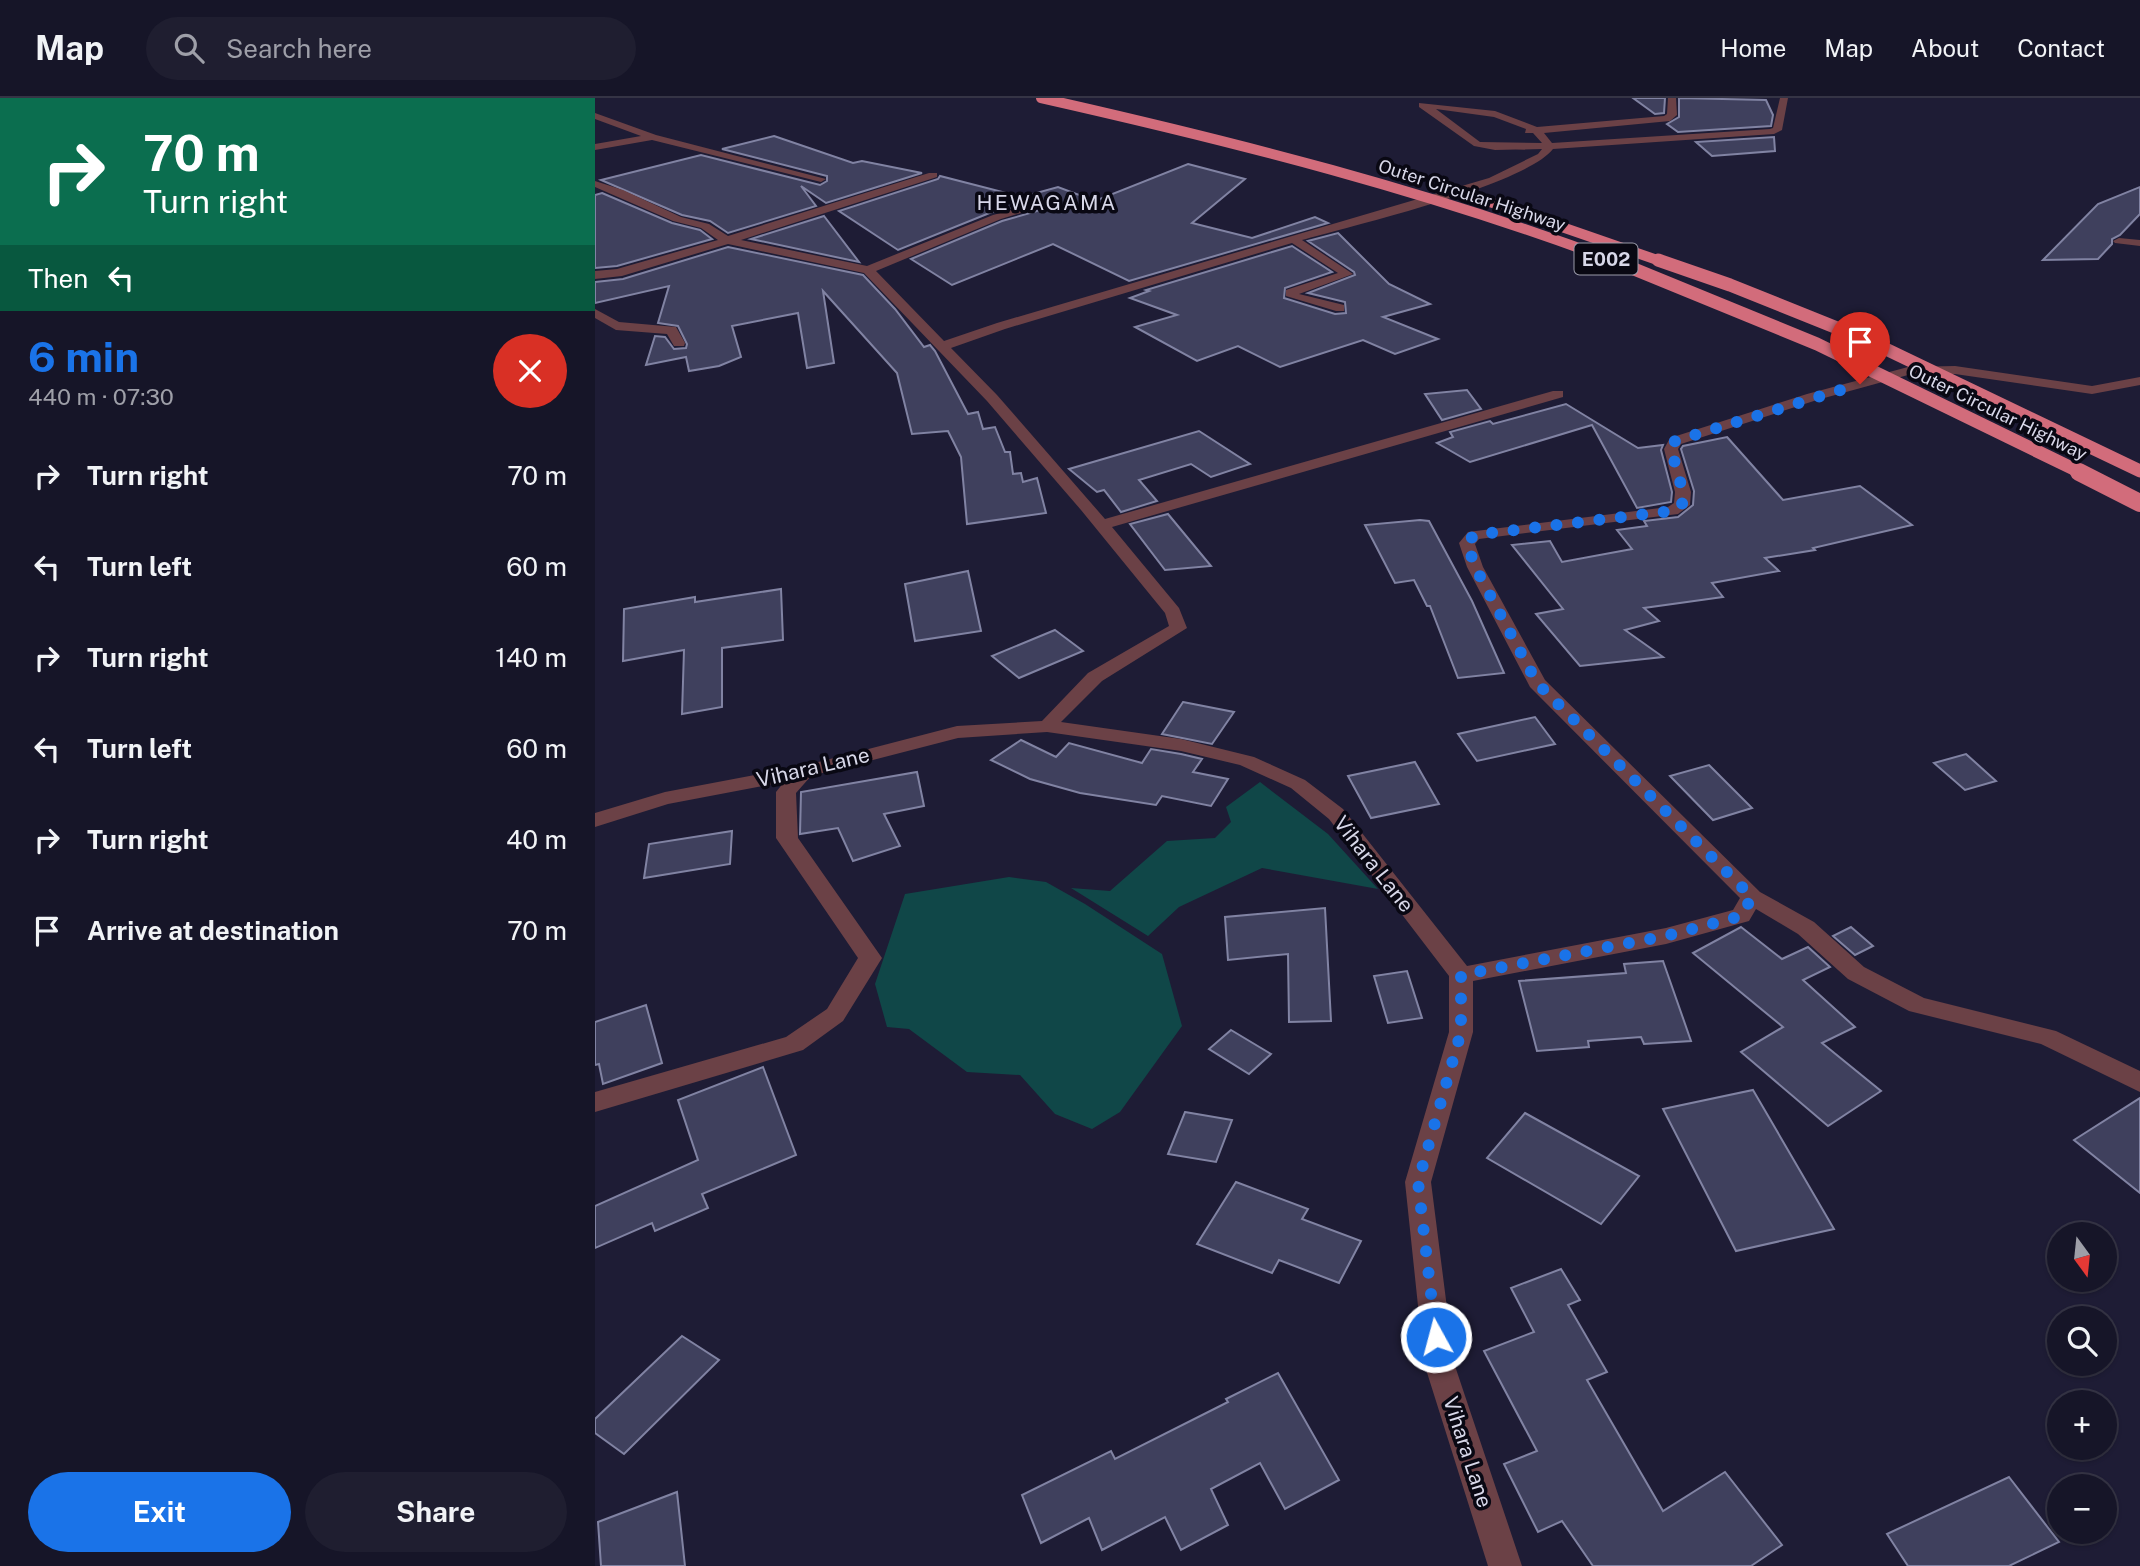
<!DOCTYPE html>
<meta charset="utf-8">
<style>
:root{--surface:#161528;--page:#1f1e30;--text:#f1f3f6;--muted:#9e9fa8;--line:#353445;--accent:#1a73e8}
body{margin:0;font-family:"Public Sans",sans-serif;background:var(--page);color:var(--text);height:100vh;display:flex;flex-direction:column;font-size:26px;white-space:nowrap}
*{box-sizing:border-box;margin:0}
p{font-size:23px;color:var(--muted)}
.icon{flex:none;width:38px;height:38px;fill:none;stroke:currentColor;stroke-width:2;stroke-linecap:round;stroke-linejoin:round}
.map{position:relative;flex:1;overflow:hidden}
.drawer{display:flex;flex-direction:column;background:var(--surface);width:595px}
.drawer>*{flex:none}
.hud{background:#0b6e4f;color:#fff;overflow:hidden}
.needle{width:46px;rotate:165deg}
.buttons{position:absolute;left:1452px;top:1124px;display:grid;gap:14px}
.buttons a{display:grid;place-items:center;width:70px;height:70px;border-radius:50%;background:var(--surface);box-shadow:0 2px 5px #0004,0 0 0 2px var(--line);font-size:35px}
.pin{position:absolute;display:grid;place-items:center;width:60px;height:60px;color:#fff;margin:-72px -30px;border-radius:50% 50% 50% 0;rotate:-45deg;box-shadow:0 0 7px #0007}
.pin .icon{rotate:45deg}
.me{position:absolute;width:77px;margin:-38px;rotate:353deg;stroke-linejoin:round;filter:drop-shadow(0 0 5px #0008)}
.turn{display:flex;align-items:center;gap:24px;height:147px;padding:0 28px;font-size:32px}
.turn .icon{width:91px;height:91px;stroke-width:2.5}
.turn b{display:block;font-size:49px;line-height:60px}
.then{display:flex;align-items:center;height:66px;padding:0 28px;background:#0003;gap:14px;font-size:26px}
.round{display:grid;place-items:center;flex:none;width:74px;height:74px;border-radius:37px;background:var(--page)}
.headline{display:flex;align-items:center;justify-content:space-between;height:119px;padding:0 28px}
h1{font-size:42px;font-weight:700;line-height:52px;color:var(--accent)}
.action{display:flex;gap:14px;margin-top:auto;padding:14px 28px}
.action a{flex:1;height:80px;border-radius:42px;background:var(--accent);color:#fff;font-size:28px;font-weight:700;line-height:80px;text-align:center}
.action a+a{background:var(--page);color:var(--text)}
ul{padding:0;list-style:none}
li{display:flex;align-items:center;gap:21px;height:91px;padding:0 28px}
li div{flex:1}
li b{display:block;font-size:26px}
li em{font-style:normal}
header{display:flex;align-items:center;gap:42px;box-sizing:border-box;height:98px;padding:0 35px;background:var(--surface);border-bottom:2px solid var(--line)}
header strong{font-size:33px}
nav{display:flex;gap:38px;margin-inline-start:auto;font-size:24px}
.search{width:490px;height:63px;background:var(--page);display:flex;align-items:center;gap:18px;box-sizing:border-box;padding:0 24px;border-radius:38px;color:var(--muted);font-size:26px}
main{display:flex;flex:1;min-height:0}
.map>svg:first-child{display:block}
</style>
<header>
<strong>Map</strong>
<div class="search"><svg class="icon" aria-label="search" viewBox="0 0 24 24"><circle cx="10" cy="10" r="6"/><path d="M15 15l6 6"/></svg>Search here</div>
<nav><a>Home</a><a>Map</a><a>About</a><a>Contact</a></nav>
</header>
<main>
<section class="drawer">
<div class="hud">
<div class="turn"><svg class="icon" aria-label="right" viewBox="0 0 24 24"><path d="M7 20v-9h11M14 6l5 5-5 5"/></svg><div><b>70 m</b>Turn right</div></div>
<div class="then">Then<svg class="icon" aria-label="left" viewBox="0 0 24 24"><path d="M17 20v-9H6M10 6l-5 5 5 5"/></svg></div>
</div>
<div class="headline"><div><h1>6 min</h1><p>440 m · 07:30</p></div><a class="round" style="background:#d93025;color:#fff"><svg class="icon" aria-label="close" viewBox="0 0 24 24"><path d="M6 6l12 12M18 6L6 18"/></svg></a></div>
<ul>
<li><svg class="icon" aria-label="right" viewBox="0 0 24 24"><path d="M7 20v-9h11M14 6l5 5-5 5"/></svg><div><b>Turn right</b></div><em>70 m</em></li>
<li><svg class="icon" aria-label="left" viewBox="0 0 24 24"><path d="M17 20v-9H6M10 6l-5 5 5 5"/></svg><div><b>Turn left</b></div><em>60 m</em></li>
<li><svg class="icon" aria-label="right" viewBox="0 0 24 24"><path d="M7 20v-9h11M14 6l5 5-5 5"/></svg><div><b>Turn right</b></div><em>140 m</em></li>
<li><svg class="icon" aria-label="left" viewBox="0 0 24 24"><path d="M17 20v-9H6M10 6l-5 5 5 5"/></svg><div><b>Turn left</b></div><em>60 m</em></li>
<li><svg class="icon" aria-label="right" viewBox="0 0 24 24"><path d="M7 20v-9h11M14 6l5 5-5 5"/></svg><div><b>Turn right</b></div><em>40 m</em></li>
<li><svg class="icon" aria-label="arrive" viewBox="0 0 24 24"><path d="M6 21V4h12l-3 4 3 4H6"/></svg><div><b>Arrive at destination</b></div><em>70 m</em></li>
</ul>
<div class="action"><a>Exit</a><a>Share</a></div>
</section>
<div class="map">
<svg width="1545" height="1468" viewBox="0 0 1545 1468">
<rect width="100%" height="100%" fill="#1e1c35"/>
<!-- water -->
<g fill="#104748">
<polygon points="665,684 733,736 783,791 667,770 584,809 553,838 476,790 515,793 572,743 620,740 636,724 631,709"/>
<polygon points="414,779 451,784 490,806 567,856 587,928 525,1014 497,1031 460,1016 425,977 372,974 314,931 292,929 280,886 310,796"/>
</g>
<!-- building -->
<g fill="#3f405d" stroke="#8183a3" stroke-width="2">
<polygon points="1038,0 1070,0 1069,15 1060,16"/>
<polygon points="1084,0 1171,2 1178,17 1176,28 1083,34 1072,26 1084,19"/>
<polygon points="179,38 258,65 267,63 327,75 231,105 206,88 221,108 133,135 115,123 87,117 6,82 106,57 225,87 232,83 232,78 127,51"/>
<polygon points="1179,39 1180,53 1117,58 1101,44"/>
<polygon points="593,66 650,81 597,125 657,140 720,119 733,125 534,183 458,146 357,187 316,161 407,123 463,107 464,98 397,114 303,152 244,113 343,81 345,78 427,99 463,89 500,103"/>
<polygon points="1545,89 1545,116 1525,137 1517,141 1517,146 1503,161 1448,162 1503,106"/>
<polygon points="7,95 77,125 105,132 117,141 22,168 0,170 0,97"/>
<polygon points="229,118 264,164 156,141"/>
<polygon points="743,135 794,186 835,206 788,219 843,241 800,256 768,242 685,269 643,248 602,263 540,229 582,217 535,200 554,193 551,192 697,148 737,174 690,190 689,200 740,216 751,215 750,204 713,195 760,177 759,174 713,143"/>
<polygon points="133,149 268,177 300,211 329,249 335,247 340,253 373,316 383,314 388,331 400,329 410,354 415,354 418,376 426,375 428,384 442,380 451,415 372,426 366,359 353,333 317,336 302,275 228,193 239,265 212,270 203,215 137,228 146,259 124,268 94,273 91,259 51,267 60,238 70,239 79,251 91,250 92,246 83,228 63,225 74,188 0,205 0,184 28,181"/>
<polygon points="872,292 886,311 847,322 830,296"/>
<polygon points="971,306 1043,350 1068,347 1066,352 1077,394 1076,404 1042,410 997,327 875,364 842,345 858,339 855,334 895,323 898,326"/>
<polygon points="604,333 655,366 616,379 596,366 544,382 562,403 526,414 509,392 502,394 474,371"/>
<polygon points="1132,339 1188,402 1265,388 1317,427 1218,450 1220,452 1170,460 1184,473 1117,485 1128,499 1049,510 1064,523 1030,532 1068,559 985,568 941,516 968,511 917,447 955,443 967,464 1037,451 1022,432 1052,428 1049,423 1083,419 1098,407 1099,393 1086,351 1088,348"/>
<polygon points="573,416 616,468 570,472 535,426"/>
<polygon points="825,422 834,423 877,503 909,575 863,580 835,508 832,508 819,482 800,485 770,427"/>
<polygon points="373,473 386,533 320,543 310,486"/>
<polygon points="186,491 188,542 127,550 127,609 87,616 89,552 28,563 29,511 100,499 100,504"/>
<polygon points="460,532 488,553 424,580 397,558"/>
<polygon points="588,604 639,614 617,646 567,636"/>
<polygon points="940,619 960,646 882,663 863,636"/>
<polygon points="426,642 461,659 474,645 547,665 556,651 586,656 607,661 598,674 633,681 616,708 567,698 561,707 485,695 435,681 396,662"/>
<polygon points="1371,656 1401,683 1370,692 1339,665"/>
<polygon points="820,664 844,706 776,720 753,678"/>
<polygon points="1114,667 1157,710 1118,722 1075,678"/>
<polygon points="322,674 329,708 289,716 305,748 258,763 243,730 205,736 206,694"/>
<polygon points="137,733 135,766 49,780 54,746"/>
<polygon points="730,810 736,923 694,924 693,856 633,862 630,819"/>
<polygon points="1146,829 1187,861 1213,849 1235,869 1208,882 1260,929 1227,945 1286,993 1233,1028 1146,954 1188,929 1098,855"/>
<polygon points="1256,829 1278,848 1260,857 1238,838"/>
<polygon points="1068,863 1096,943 1049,946 1046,939 993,943 994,949 942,953 924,883 1031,875 1029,866"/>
<polygon points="812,873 827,920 793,925 779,878"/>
<polygon points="51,907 67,965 8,986 4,966 0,967 0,924"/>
<polygon points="636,932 676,956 654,976 614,951"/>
<polygon points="168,969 201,1057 107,1096 113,1110 60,1133 57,1125 0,1150 0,1108 103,1062 83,1002"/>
<polygon points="1158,992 1239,1131 1141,1153 1068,1011"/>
<polygon points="1545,1000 1545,1095 1479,1042"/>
<polygon points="590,1014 637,1022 621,1064 573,1056"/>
<polygon points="930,1015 1044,1078 1006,1126 892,1060"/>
<polygon points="641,1084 713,1111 707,1121 766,1143 744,1185 684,1162 677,1175 602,1146"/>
<polygon points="966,1171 985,1202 973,1207 1012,1274 992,1282 1068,1413 1130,1374 1187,1447 1156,1468 998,1468 967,1423 943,1434 909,1366 942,1353 889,1253 939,1234 916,1190"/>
<polygon points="87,1238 124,1262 29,1356 0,1335 0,1321"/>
<polygon points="683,1275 744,1382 690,1411 665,1365 616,1391 633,1427 586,1452 570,1419 507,1452 494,1420 446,1445 427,1397 516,1353 520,1361 633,1304 631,1301"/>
<polygon points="1414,1379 1464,1444 1414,1468 1313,1468 1292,1436"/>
<polygon points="82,1394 90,1468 6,1468 3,1424"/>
</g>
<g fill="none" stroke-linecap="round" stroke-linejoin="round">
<!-- minor -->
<g fill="#6b4146" fill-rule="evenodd">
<path d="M 1073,0 L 1081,0 L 1082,17 L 1075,23 L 949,35 L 957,45 L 1175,31 L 1178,30 L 1185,0 L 1193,0 L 1187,32 L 1179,36 L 958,51 C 930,87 759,127 707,142 L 758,176 L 704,196 L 749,207 L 749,213 L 741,213 L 691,198 L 691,192 L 743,175 L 697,145 L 410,231 L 356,250 L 402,297 L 510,421 L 958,293 L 968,293 L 968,299 L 517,429 L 584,510 L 592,530 L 507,583 L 466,624 L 586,641 L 659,659 L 710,682 L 748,711 L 872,868 L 1071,830 L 1138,812 L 1145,800 L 935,589 L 872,469 L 864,445 L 873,434 L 1073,409 L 1079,405 L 1080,394 L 1069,351 L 1075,340 L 1212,296 L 1313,269 L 1360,268 L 1497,288 L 1545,279 L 1545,287 L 1497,296 L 1360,276 L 1313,277 L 1222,302 L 1086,346 L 1083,351 L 1096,394 L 1095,407 L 1083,416 L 884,441 L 880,446 L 888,469 L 950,582 L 1165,794 L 1219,824 L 1269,869 L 1329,900 L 1461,933 L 1545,973 L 1545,994 L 1446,946 L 1314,913 L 1253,881 L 1203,836 L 1161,811 L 1154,823 L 1071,846 L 878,883 L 878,934 L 836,1084 L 859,1265 L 927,1468 L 893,1468 L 829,1265 L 810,1084 L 854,934 L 854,878 L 734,721 L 696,690 L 645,667 L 586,653 L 452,634 L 363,640 L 216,678 L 201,695 L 203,740 L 287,860 L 248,923 L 208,952 L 0,1014 L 0,994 L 191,939 L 232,911 L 263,860 L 181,740 L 181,694 L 189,684 L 73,706 L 0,729 L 0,715 L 70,694 L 208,668 L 362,628 L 447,623 L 493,575 L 574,528 L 570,515 L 486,412 L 392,303 L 269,175 L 133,146 L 27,178 L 0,181 L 0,173 L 22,171 L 123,142 L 106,130 L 78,123 L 0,89 L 0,83 L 28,92 L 86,119 L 114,126 L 133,138 L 334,75 L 342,75 L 342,79 L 146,142 L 272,168 L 398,117 L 462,100 L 462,104 L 406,121 L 281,173 L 349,243 L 402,225 L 894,80 L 943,56 L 947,51 L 900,52 L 879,48 L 824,9 L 824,5 L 900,13 L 942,29 L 1069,18 L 1072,16 ZM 841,11 L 899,19 L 931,31 L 930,35 L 938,35 L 947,45 L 885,44 Z"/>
<polygon points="0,15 61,37 231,81 226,84 57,42 0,52 0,46 46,38 0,21"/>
<polygon points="1524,140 1545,142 1545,148 1520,145 1518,143"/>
<polygon points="0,211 24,224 81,229 90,245 89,248 79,248 72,236 21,232 0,220"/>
</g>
<!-- motorway-bridge-far2 -->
<g stroke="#d26c7b" stroke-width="10">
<path d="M 446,0 C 641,44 834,93 1022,164"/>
<polyline points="889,102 1068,164"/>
</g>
<!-- motorway-bridge-far1 -->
<g stroke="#d26c7b" stroke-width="13">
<polyline points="1017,162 1222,246 1487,375"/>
<polyline points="1063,162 1135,187 1272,242 1545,373"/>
</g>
<!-- motorway-bridge -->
<polyline stroke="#d26c7b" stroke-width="18" points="1484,374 1545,405"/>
</g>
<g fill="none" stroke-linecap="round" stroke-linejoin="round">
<!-- route -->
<polyline stroke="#1a73e8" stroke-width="12" stroke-dasharray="0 21.6" points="841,1239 823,1084 866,934 866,877 1071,838 1146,818 1157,799 942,585 880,469 872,445 879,437 1077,413 1087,407 1088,394 1076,351 1080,343 1265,286"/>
</g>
<g text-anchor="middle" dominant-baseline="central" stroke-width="7" stroke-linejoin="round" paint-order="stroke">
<!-- far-street labels -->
<g font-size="18" fill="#d8d8e9" stroke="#090813">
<text transform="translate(877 97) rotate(18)">Outer Circular Highway</text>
<text transform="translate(1403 314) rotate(26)">Outer Circular Highway</text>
</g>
<!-- shield labels -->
<rect fill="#090813" stroke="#9a9aa9" stroke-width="2" x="979.5" y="145.5" width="63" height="31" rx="5"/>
<g font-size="19" font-weight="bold" fill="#d8d8e9">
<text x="1011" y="161">E002</text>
</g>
<!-- far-quarter labels -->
<g font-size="21" letter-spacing="2" fill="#d8d8e9" stroke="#090813">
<text x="452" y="104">HEWAGAMA</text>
</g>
<!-- street labels -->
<g font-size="21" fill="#d8d8e9" stroke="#090813">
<text transform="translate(218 669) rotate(-13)">Vihara Lane</text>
<text transform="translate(779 766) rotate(52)">Vihara Lane</text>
<text transform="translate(873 1354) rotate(72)">Vihara Lane</text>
</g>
</g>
</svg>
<div class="buttons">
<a><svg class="needle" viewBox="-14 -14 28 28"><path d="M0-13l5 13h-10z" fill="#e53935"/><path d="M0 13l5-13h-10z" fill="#9e9fa8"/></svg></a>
<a><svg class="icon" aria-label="search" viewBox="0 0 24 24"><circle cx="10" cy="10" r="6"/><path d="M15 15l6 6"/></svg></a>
<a>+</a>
<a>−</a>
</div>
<div class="pin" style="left:1265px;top:286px;background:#d93025"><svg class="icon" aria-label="arrive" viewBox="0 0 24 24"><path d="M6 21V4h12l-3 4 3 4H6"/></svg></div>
<svg class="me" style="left:841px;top:1239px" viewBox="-20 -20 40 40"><circle r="17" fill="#1a73e8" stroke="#fff" stroke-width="3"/><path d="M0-11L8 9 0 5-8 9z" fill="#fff"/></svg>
</div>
</main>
